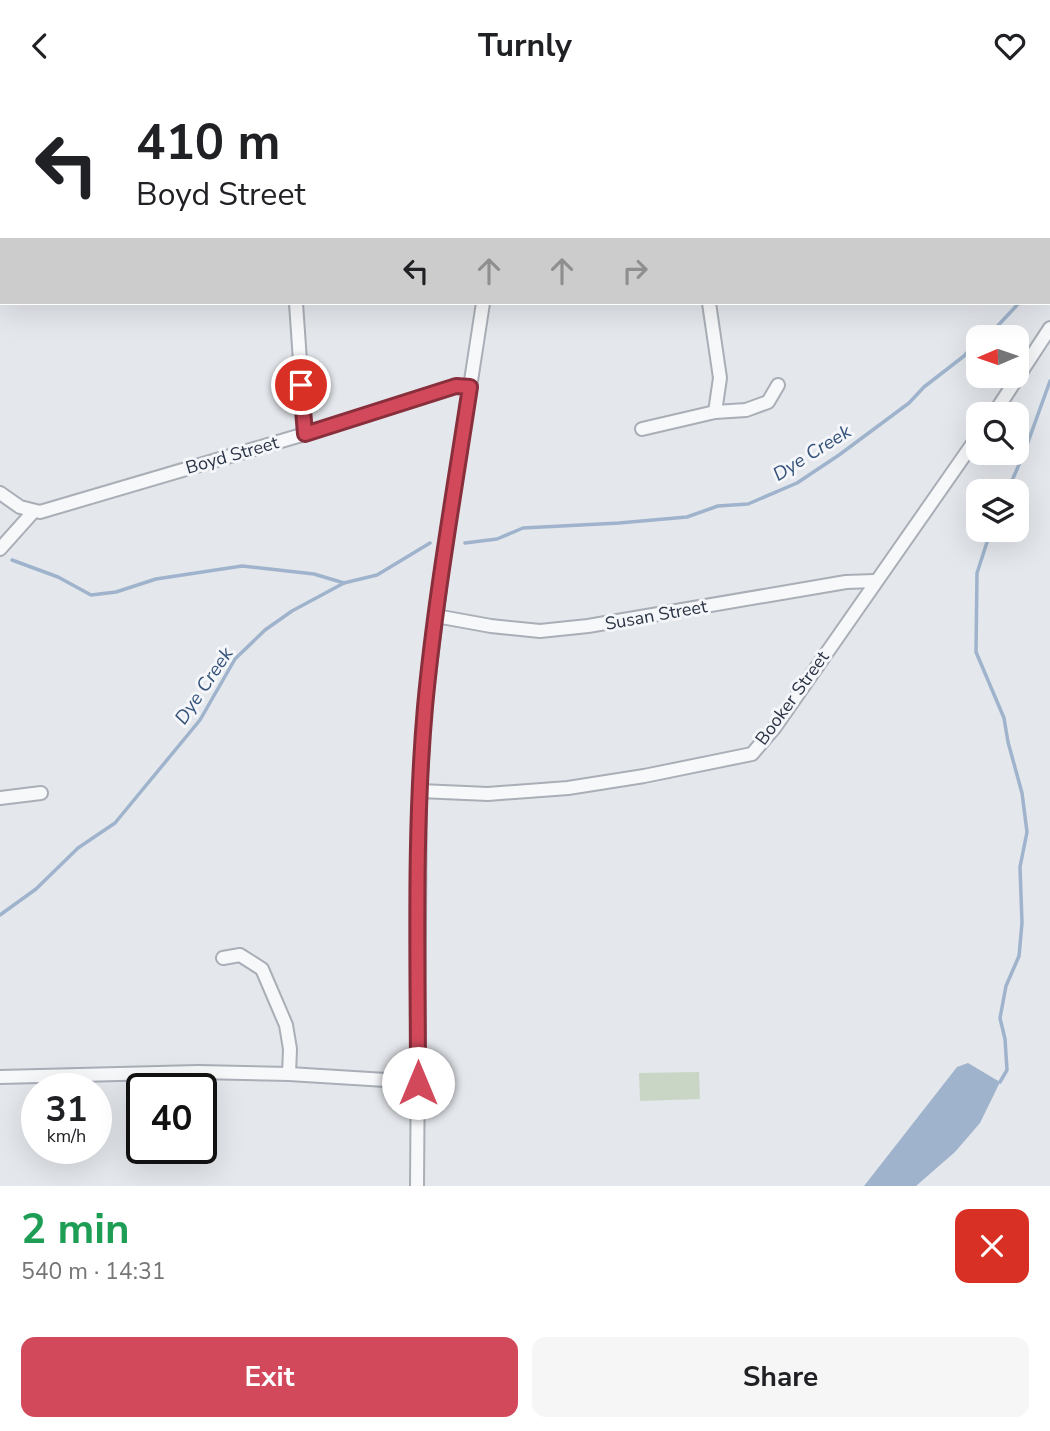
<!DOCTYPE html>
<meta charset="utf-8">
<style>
:root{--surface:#fff;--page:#f6f6f6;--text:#202124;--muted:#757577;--accent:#d1495b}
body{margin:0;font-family:"Nunito Sans",sans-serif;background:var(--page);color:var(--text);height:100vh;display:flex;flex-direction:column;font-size:26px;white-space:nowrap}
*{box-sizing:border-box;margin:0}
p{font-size:23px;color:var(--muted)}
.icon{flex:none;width:38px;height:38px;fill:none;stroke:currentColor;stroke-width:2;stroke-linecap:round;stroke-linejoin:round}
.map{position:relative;height:1095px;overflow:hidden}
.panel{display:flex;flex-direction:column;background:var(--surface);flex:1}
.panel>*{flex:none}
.top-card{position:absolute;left:0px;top:0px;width:1050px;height:214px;box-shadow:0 7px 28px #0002;background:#fff;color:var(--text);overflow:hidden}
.needle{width:46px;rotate:268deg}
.tools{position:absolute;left:966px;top:234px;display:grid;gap:14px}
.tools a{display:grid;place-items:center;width:63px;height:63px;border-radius:14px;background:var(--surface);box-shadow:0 7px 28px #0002;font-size:35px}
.speed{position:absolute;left:21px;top:982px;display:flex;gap:14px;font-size:35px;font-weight:700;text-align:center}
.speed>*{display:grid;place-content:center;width:91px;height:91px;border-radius:50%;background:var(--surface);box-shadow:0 7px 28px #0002;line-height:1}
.speed small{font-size:18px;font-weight:400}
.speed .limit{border:4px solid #111;border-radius:10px;background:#fff;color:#111}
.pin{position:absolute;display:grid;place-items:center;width:60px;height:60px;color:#fff;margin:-30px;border:4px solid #fff;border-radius:50%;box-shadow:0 2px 7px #0007}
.me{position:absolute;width:77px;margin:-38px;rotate:0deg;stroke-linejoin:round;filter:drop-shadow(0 0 5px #0008)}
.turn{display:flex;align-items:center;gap:24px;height:147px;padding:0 21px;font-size:32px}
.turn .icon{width:91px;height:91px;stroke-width:2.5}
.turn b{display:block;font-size:49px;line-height:60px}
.lanes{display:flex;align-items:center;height:66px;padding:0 21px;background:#0003;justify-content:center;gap:35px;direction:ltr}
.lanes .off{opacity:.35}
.round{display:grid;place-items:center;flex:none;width:74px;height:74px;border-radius:14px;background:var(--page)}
.headline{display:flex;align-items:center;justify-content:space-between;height:119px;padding:0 21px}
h1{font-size:42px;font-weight:700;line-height:52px;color:#1e9e55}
.button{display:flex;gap:14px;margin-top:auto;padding:14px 21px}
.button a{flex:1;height:80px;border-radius:14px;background:var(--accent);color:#fff;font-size:28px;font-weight:700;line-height:80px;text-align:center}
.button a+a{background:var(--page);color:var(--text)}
header{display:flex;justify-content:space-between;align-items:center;height:91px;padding:0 21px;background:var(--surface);font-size:32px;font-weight:700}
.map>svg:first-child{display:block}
</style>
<header><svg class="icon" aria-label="back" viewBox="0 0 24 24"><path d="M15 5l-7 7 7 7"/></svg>Turnly<svg class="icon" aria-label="heart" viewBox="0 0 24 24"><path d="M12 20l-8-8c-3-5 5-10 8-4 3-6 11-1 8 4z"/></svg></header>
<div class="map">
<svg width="1050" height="1095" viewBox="0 0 1050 1095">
<rect width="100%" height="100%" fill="#e4e7ec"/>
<!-- green -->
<polygon fill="#c9d6c5" points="699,981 700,1008 640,1010 639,982"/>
<!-- water -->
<polygon fill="#9fb4cc" points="968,972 1000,991 980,1032 955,1061 916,1095 864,1095 957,976"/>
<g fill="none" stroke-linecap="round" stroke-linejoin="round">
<!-- stream -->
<g stroke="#9fb4cc" stroke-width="3.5">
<polyline points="1048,200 1050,198"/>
<polyline points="982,247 991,242 1019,212"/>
<polyline points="1007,401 1024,362 1050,290"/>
<polyline points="991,439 977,482 976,561 1004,627 1008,651 1022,702 1027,741 1020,776 1022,832 1019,865 1006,895 1000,927 1005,948 1007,979 1000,991"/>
<polyline points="465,452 497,448 523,437 619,432 687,426 718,415 748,413 797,392 839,364 909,312 924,296 964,265 978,249"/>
<polyline points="12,469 58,486 91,504 116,501 156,488 242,475 314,483 344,492"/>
<polyline points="0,824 36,798 78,757 115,732 200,629 235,568 265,539 292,520 344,492 377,484 430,452"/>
</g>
<!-- minor casing -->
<g stroke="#a9aeb7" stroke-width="16">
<g id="minor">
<polyline points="680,0 681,2"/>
<polyline points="824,0 824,2"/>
<polyline points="907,0 907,2"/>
<polyline points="264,2 272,0"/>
<polyline points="509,2 509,0"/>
<polyline points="0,62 2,61"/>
<polyline points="1048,76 1050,75"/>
<polyline points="296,212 305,343"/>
<polyline points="709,212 720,287 715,321"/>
<polyline points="993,324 1050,237"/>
<polyline points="642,338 715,321 746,319 768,311 778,294"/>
<polyline points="0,402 20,416 40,421 305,343 456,295 470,296"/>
<polyline points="0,458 34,420"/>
<polyline points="436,525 491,535 540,540 588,535 846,491 875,490"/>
<polyline points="420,700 488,703 568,697 644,685 752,663 775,636 978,345"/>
<polyline points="0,707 41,702"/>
<polyline points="223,867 240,864 262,878 286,934 290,958 289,983"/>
<polyline points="0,986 198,981 289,983 418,991"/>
<polyline points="417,1095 420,700 425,616 444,465 483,212"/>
</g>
</g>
<!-- minor -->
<use href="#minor" stroke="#f7f8fa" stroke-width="12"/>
</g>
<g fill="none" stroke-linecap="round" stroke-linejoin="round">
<!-- route casing -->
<g stroke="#882f3b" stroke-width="18">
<path id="route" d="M 301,294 L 305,343 L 456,295 L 470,296 C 454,402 435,509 425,616 C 414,740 418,867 418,992"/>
</g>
<!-- route -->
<use href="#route" stroke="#d1495b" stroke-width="12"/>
</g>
<g text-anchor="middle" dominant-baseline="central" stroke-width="6" stroke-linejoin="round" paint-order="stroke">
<!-- street labels -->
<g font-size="18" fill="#2b3445" stroke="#f4f6f9">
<text transform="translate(232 364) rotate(-16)">Boyd Street</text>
<text transform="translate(656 524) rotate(-10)">Susan Street</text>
<text transform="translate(792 607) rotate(-54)">Booker Street</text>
</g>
<!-- water labels -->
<g font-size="19" font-style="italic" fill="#34527a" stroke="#f4f6f9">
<text transform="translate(812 362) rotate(-32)">Dye Creek</text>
<text transform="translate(204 595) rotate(-56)">Dye Creek</text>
</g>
</g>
</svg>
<div class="tools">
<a><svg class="needle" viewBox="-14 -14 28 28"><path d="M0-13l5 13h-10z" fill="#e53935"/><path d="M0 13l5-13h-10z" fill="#757577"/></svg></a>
<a><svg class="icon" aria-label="search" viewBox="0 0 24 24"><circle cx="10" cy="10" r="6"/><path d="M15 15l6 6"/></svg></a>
<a><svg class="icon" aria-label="layers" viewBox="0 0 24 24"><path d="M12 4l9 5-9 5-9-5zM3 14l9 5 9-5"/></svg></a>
</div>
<div class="speed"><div>31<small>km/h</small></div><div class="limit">40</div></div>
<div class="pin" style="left:301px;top:294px;background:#d93025"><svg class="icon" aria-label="arrive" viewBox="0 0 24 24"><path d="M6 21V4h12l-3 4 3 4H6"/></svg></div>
<svg class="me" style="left:418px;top:992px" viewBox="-20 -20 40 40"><circle r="19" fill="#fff"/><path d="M0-13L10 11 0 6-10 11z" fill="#d1495b"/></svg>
<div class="top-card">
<div class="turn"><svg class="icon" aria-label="left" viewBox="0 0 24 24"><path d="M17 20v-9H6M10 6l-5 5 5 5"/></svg><div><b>410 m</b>Boyd Street</div></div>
<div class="lanes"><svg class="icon" aria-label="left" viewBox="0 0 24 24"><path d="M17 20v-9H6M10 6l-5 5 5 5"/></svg><svg class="icon off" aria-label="ahead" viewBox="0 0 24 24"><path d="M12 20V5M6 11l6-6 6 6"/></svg><svg class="icon off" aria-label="ahead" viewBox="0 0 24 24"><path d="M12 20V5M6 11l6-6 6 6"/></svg><svg class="icon off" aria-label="right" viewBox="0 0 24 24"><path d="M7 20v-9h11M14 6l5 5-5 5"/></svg></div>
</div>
</div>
<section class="panel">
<div class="headline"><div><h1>2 min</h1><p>540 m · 14:31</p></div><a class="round" style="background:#d93025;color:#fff"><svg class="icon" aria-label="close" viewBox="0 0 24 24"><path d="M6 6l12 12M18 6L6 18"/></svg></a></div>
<div class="button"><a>Exit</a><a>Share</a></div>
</section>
